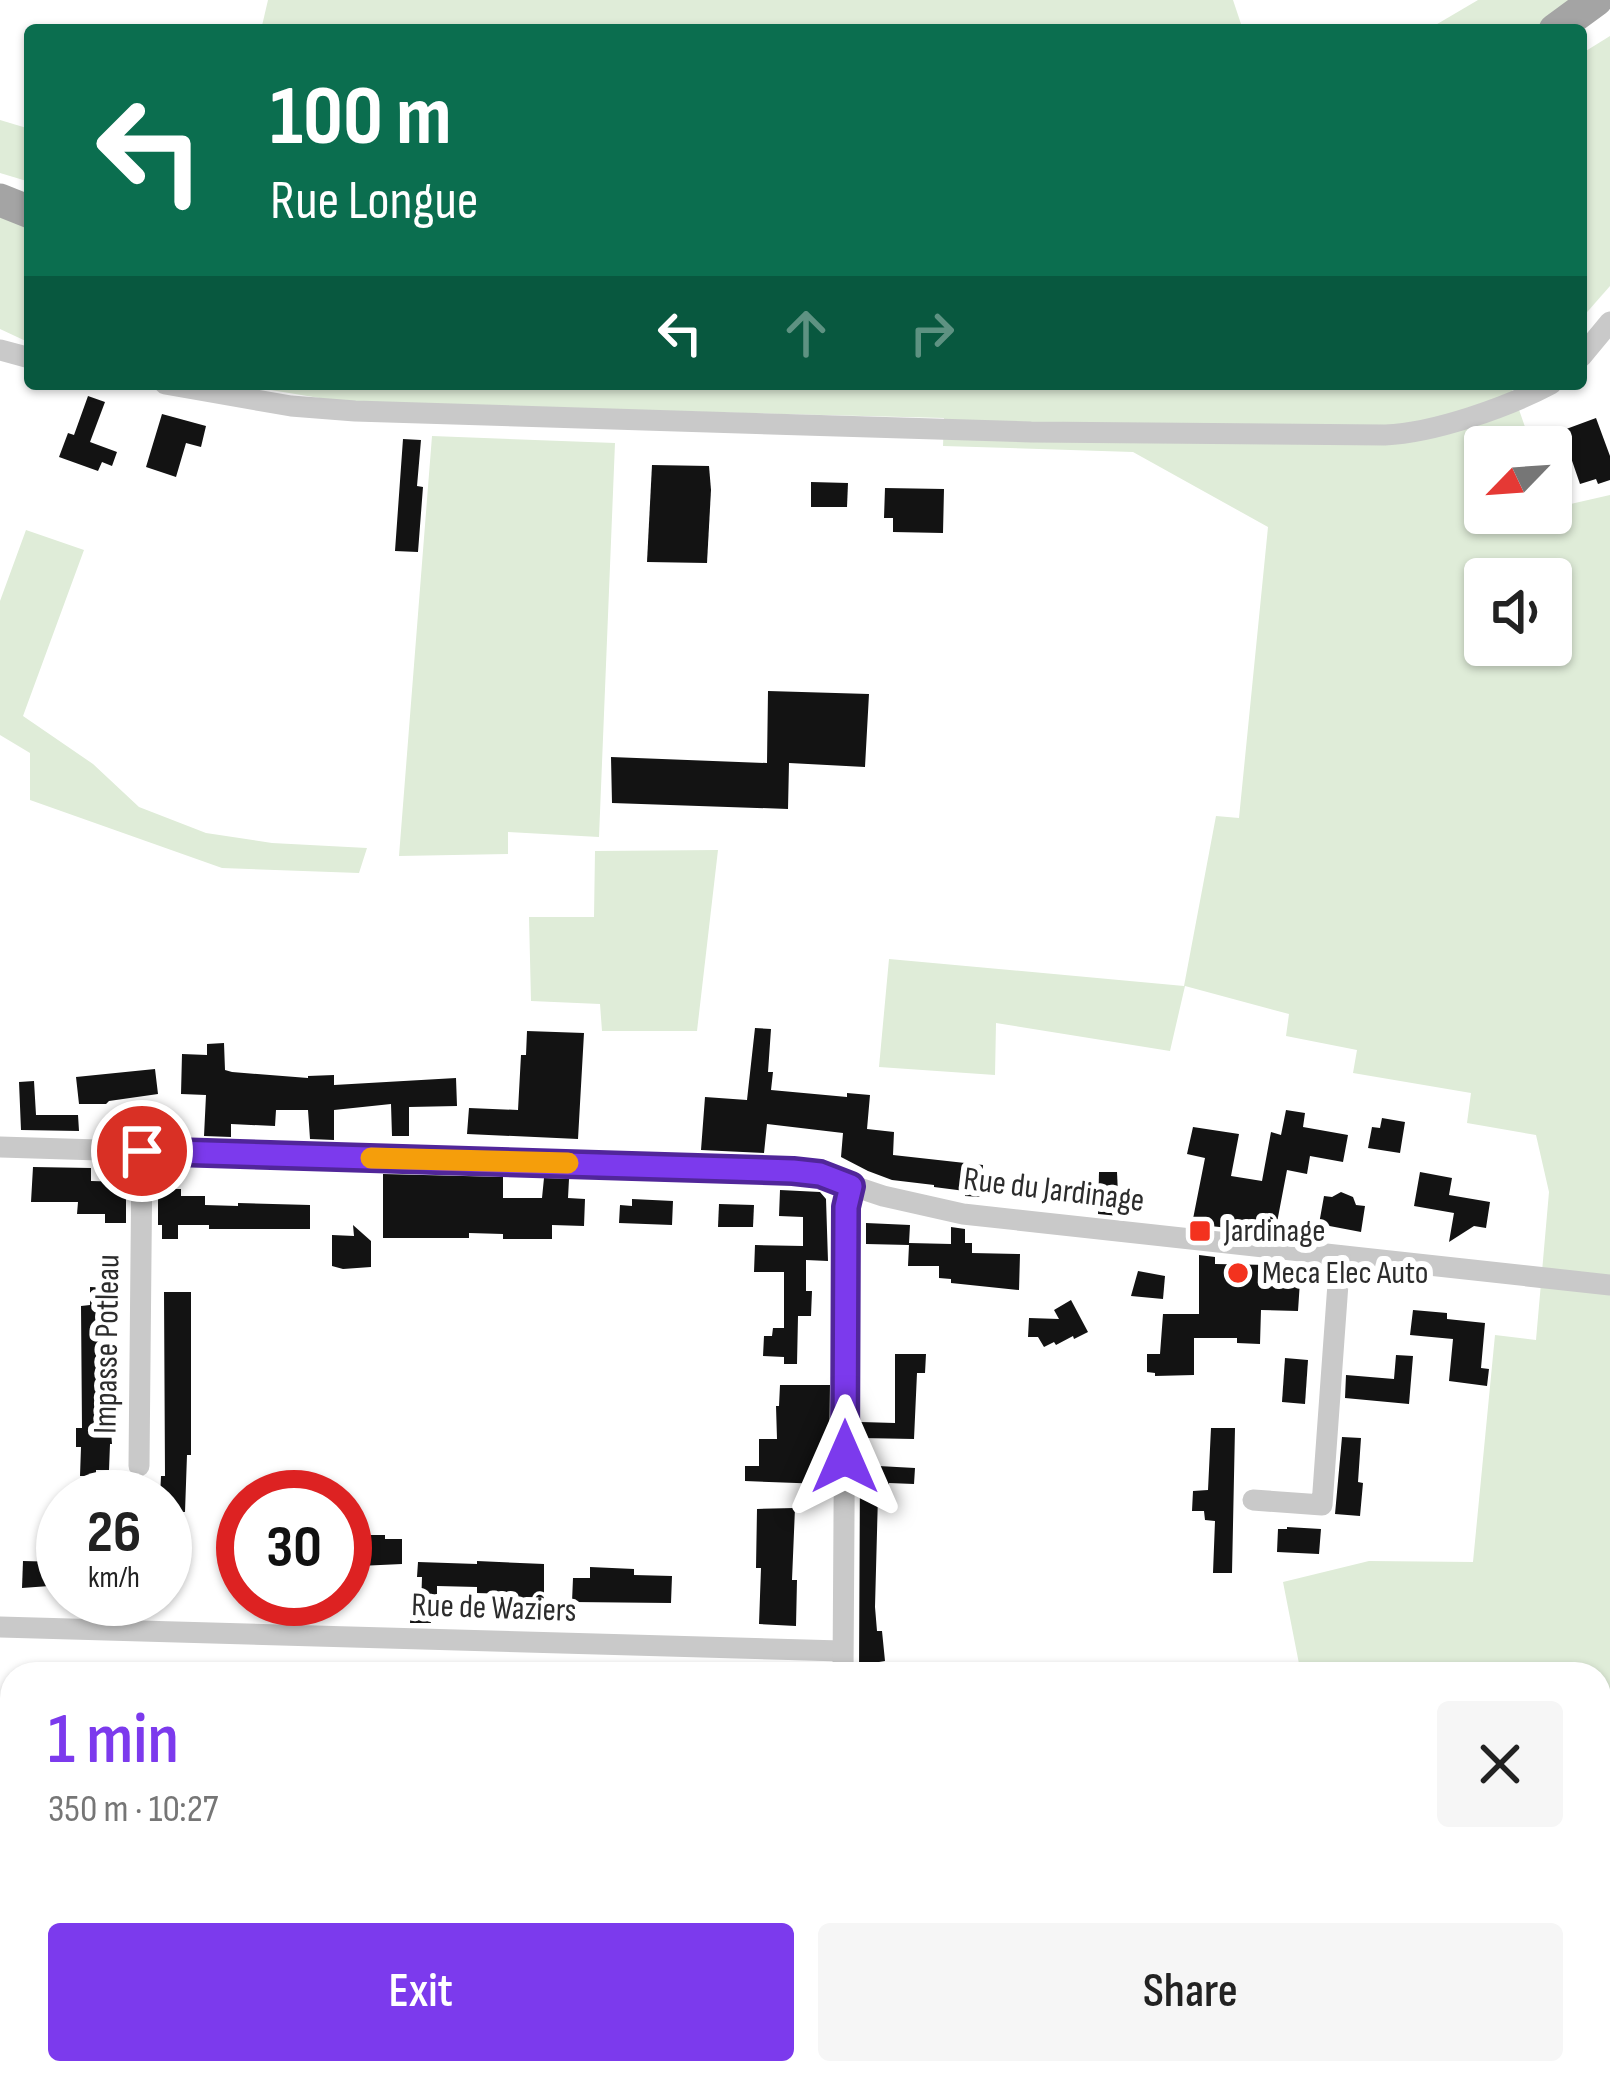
<!DOCTYPE html>
<meta charset="utf-8">
<style>
:root{--surface:#fff;--page:#f6f6f6;--text:#222;--muted:#767676;--accent:#7c3aed}
body{margin:0;font-family:"Sofia Sans Condensed",sans-serif;background:var(--page);color:var(--text);height:100vh;display:flex;flex-direction:column;font-size:45px;white-space:nowrap}
*{box-sizing:border-box;margin:0}
p{font-size:39px;color:var(--muted)}
.icon{flex:none;width:66px;height:66px;fill:none;stroke:currentColor;stroke-width:2;stroke-linecap:round;stroke-linejoin:round}
.map{position:relative;flex:1;overflow:hidden}
.side{position:absolute;left:0px;top:1662px;width:1611px;height:423px;display:flex;flex-direction:column;background:var(--surface);border-radius:36px 36px 0 0;box-shadow:0 3px 9px #0004}
.side>*{flex:none}
.guide{position:absolute;left:24px;top:24px;width:1563px;height:366px;border-radius:12px;box-shadow:0 3px 9px #0004;background:#0b6e4f;color:#fff;overflow:hidden}
.needle{width:78px;rotate:245deg}
.tools{position:absolute;left:1464px;top:426px;display:grid;gap:24px}
.tools a{display:grid;place-items:center;width:108px;height:108px;border-radius:12px;background:var(--surface);box-shadow:0 3px 9px #0004;font-size:60px}
.speed{position:absolute;left:36px;top:1470px;display:flex;gap:24px;font-size:60px;font-weight:700;text-align:center}
.speed>*{display:grid;place-content:center;width:156px;height:156px;border-radius:50%;background:var(--surface);box-shadow:0 3px 9px #0004;line-height:1}
.speed small{font-size:30px;font-weight:400}
.speed .limit{border:18px solid #d22;background:#fff;color:#111}
.pin{position:absolute;display:grid;place-items:center;width:102px;height:102px;color:#fff;margin:-51px;border:6px solid #fff;border-radius:50%;box-shadow:0 3px 12px #0007}
.me{position:absolute;width:132px;margin:-66px;rotate:0deg;stroke-linejoin:round;filter:drop-shadow(0 0 9px #0008)}
.turn{display:flex;align-items:center;gap:42px;height:252px;padding:0 48px;font-size:54px}
.turn .icon{width:156px;height:156px;stroke-width:2.5}
.turn b{display:block;font-size:84px;line-height:102px}
.lanes{display:flex;align-items:center;height:114px;padding:0 48px;background:#0003;justify-content:center;gap:60px;direction:ltr}
.lanes .off{opacity:.35}
.round{display:grid;place-items:center;flex:none;width:126px;height:126px;border-radius:12px;background:var(--page)}
.overview{display:flex;align-items:center;justify-content:space-between;height:204px;padding:0 48px}
h1{font-size:72px;font-weight:600;line-height:90px;color:var(--accent)}
.button{display:flex;gap:24px;margin-top:auto;padding:24px 48px}
.button a{flex:1;height:138px;border-radius:12px;background:var(--accent);color:#fff;font-size:48px;font-weight:600;line-height:138px;text-align:center}
.button a+a{background:var(--page);color:var(--text)}
.map>svg:first-child{display:block}
</style>
<div class="map">
<svg width="1610" height="2083" viewBox="0 0 1610 2083">
<rect width="100%" height="100%" fill="#fff"/>
<!-- green -->
<g fill="#dfecd8" fill-rule="evenodd">
<polygon points="268,0 1233,0 1243,30 261,30"/>
<polygon points="1478,0 1575,0 1538,30 1427,30"/>
<polygon points="1610,36 1610,286 1581,319 1581,54"/>
<polygon points="0,120 30,129 30,182 0,173"/>
<polygon points="0,217 30,229 30,343 0,329"/>
<path d="M 235,384 L 1510,384 L 1532,447 L 1485,447 L 1485,513 L 1551,513 L 1551,503 L 1553,508 L 1610,495 L 1610,1867 L 1599,1871 L 1599,1674 L 1301,1674 L 1283,1582 L 1369,1561 L 1473,1562 L 1495,1335 L 1536,1340 L 1549,1192 L 1536,1135 L 1467,1123 L 1471,1093 L 1353,1073 L 1357,1050 L 1286,1036 L 1289,1014 L 1185,986 L 1170,1051 L 996,1023 L 995,1075 L 879,1067 L 889,959 L 1184,986 L 1216,816 L 1239,818 L 1268,527 L 1133,452 L 943,446 L 944,418 L 350,403 ZM 1485,579 L 1551,579 L 1551,645 L 1485,645 Z"/>
<polygon points="432,436 615,443 599,837 508,832 508,854 399,856"/>
<polygon points="26,530 84,550 23,716 93,764 139,807 206,833 272,843 367,848 359,873 222,868 30,800 30,753 0,735 0,601"/>
<polygon points="718,850 697,1031 602,1031 600,1004 531,1001 529,917 594,917 595,851"/>
</g>
<!-- building -->
<g fill="#131313">
<polygon points="88,396 105,402 90,442 117,452 112,466 102,462 98,471 59,457 68,433 74,435"/>
<polygon points="162,414 206,426 201,447 186,443 176,477 146,467"/>
<polygon points="1596,418 1610,456 1610,480 1598,484 1596,479 1580,484 1569,452 1557,455 1550,435"/>
<polygon points="403,439 421,440 417,486 423,487 418,552 395,551"/>
<polygon points="652,465 709,466 711,490 707,563 647,562"/>
<polygon points="811,482 848,483 847,507 811,507"/>
<polygon points="885,488 944,489 943,533 893,532 893,518 884,518"/>
<polygon points="768,691 869,694 865,767 789,763 788,809 612,803 611,757 767,763"/>
<polygon points="755,1028 771,1029 768,1072 773,1072 771,1090 847,1097 847,1093 870,1095 867,1129 894,1132 893,1155 983,1165 981,1197 965,1196 965,1191 934,1187 934,1185 892,1180 868,1171 841,1157 843,1133 767,1124 764,1153 701,1150 705,1097 747,1100"/>
<polygon points="527,1031 584,1033 578,1139 467,1134 469,1108 518,1110 521,1055 526,1055"/>
<polygon points="224,1043 225,1070 232,1072 308,1078 308,1076 334,1075 334,1085 456,1078 457,1106 409,1107 409,1136 392,1136 391,1104 334,1110 334,1140 310,1139 308,1110 276,1110 275,1126 231,1124 231,1137 204,1136 206,1095 181,1094 182,1054 207,1055 207,1044"/>
<polygon points="155,1069 158,1094 109,1101 106,1104 79,1104 76,1077"/>
<polygon points="34,1081 36,1115 78,1115 79,1131 21,1130 19,1082"/>
<polygon points="1286,1110 1305,1113 1303,1127 1348,1135 1343,1162 1310,1156 1307,1174 1287,1170 1275,1233 1192,1224 1205,1158 1187,1154 1193,1127 1239,1134 1231,1176 1262,1181 1271,1132 1281,1135"/>
<polygon points="1382,1118 1405,1122 1400,1153 1368,1148 1372,1127 1380,1128"/>
<polygon points="33,1167 91,1168 91,1181 126,1182 126,1223 105,1223 105,1214 77,1214 78,1202 31,1202"/>
<polygon points="1099,1172 1117,1172 1119,1216 1098,1214"/>
<polygon points="1420,1172 1452,1178 1449,1195 1490,1202 1486,1228 1474,1226 1449,1242 1454,1213 1414,1206"/>
<polygon points="383,1174 503,1177 503,1198 542,1198 544,1178 569,1179 568,1198 585,1199 584,1226 552,1225 552,1239 503,1239 503,1234 469,1233 469,1238 383,1238"/>
<polygon points="162,1189 181,1189 181,1196 205,1196 205,1205 238,1206 238,1203 310,1205 310,1229 209,1229 209,1225 178,1225 178,1239 162,1239 162,1225 158,1225 158,1196 162,1196"/>
<polygon points="780,1190 820,1192 826,1199 828,1261 806,1260 806,1291 812,1291 811,1316 798,1316 797,1364 784,1364 784,1357 763,1356 764,1336 772,1336 773,1328 784,1328 784,1272 754,1272 755,1245 803,1246 803,1217 779,1216"/>
<polygon points="1341,1192 1353,1197 1356,1205 1365,1206 1361,1232 1319,1224 1324,1196 1332,1197"/>
<polygon points="632,1199 673,1201 672,1225 619,1223 620,1205 632,1206"/>
<polygon points="719,1204 754,1205 753,1227 718,1227"/>
<polygon points="866,1223 910,1225 909,1243 951,1244 951,1227 965,1229 965,1243 972,1243 972,1253 1020,1254 1019,1290 951,1283 951,1279 939,1278 939,1266 908,1266 909,1245 866,1244"/>
<polygon points="353,1225 371,1241 371,1267 343,1269 332,1266 332,1235 354,1236"/>
<polygon points="1199,1255 1215,1257 1215,1264 1270,1265 1270,1263 1320,1268 1319,1284 1300,1281 1298,1311 1261,1310 1260,1344 1237,1343 1237,1338 1194,1338 1194,1375 1155,1376 1155,1373 1147,1372 1147,1354 1160,1354 1163,1314 1199,1314"/>
<polygon points="1138,1271 1165,1276 1163,1299 1131,1296"/>
<polygon points="90,1287 113,1288 109,1404 112,1444 110,1444 109,1470 96,1470 96,1476 80,1476 81,1447 76,1447 76,1428 82,1428 81,1306 90,1305"/>
<polygon points="164,1292 191,1292 191,1455 187,1455 185,1512 165,1511 165,1497 160,1497 161,1476 165,1476"/>
<polygon points="1071,1300 1088,1332 1074,1339 1073,1336 1056,1345 1054,1342 1044,1347 1038,1337 1028,1337 1029,1318 1059,1319 1054,1310"/>
<polygon points="1413,1310 1447,1313 1447,1319 1485,1323 1481,1368 1489,1369 1487,1386 1449,1381 1453,1339 1410,1335"/>
<polygon points="895,1354 926,1354 925,1373 917,1373 914,1439 861,1438 861,1422 895,1423"/>
<polygon points="1396,1355 1413,1356 1409,1404 1345,1398 1346,1375 1394,1379"/>
<polygon points="1285,1358 1308,1360 1305,1404 1282,1402"/>
<polygon points="780,1385 830,1385 829,1460 824,1460 824,1484 745,1481 745,1466 759,1466 759,1439 777,1439 776,1406 779,1406"/>
<polygon points="1211,1428 1235,1428 1232,1573 1213,1573 1215,1521 1205,1520 1204,1511 1192,1511 1193,1491 1208,1490"/>
<polygon points="1342,1437 1361,1438 1358,1482 1363,1483 1360,1516 1335,1514"/>
<polygon points="860,1465 915,1468 914,1484 889,1483 888,1495 878,1495 875,1607 877,1631 882,1631 885,1661 879,1662 880,1674 859,1674"/>
<polygon points="795,1508 792,1580 797,1580 796,1626 759,1624 761,1568 756,1568 757,1509"/>
<polygon points="1287,1527 1321,1529 1319,1554 1277,1552 1278,1529 1287,1529"/>
<polygon points="359,1535 385,1535 385,1539 402,1539 402,1564 359,1566"/>
<polygon points="23,1561 63,1562 63,1585 22,1588"/>
<polygon points="477,1561 544,1564 544,1600 513,1600 513,1594 477,1593 477,1587 437,1586 437,1618 431,1618 431,1623 410,1623 411,1607 421,1607 422,1577 417,1577 418,1562 477,1564"/>
<polygon points="590,1567 634,1569 634,1575 672,1576 671,1603 572,1602 573,1578 590,1578"/>
</g>
<g fill="none" stroke-linecap="round" stroke-linejoin="round">
<!-- lane -->
<g stroke="#c9c9c9" stroke-width="10">
<polyline points="1599,2072 1610,2075"/>
<polyline points="1390,2073 1400,2083"/>
<polyline points="1269,2083 1276,2073"/>
</g>
<!-- street -->
<g stroke="#c9c9c9" stroke-width="21">
<polyline points="0,350 30,358"/>
<polyline points="1581,357 1610,322"/>
<path d="M 165,384 L 291,406 L 355,411 L 1031,432 L 1385,435 C 1434,433 1508,407 1551,384"/>
<polyline points="0,1147 793,1171 820,1175 883,1196 963,1214 1610,1285"/>
<polyline points="139,1466 142,1151"/>
<polyline points="1253,1500 1322,1505 1340,1256"/>
<polyline points="0,1627 841,1651"/>
<polyline points="843,1674 846,1207 851,1186"/>
<polyline points="1599,1970 1610,1983"/>
<path d="M 968,2073 C 991,2083 1013,2078 1037,2073"/>
</g>
<!-- secondary -->
<polyline stroke="#b6b6b6" stroke-width="30" points="1599,2055 1610,2030"/>
<!-- primary -->
<g stroke="#a4a4a4" stroke-width="33">
<polyline points="1555,30 1596,0"/>
<polyline points="0,200 30,212"/>
</g>
</g>
<g fill="none" stroke-linecap="round" stroke-linejoin="round">
<!-- route casing -->
<g stroke="#51269a" stroke-width="30">
<polyline id="route" points="142,1151 793,1171 820,1174 851,1186 846,1207 845,1457"/>
</g>
<!-- route -->
<use href="#route" stroke="#7c3aed" stroke-width="21"/>
<!-- slow -->
<polyline stroke="#f59e0b" stroke-width="21" points="371,1158 568,1163"/>
</g>
<!-- markers -->
<g fill="#f3321e" stroke="#fff" stroke-width="4.5">
<rect x="1188" y="1219" width="24" height="24" rx="6"/>
<circle cx="1238" cy="1273" r="12"/>
</g>
<g text-anchor="middle" dominant-baseline="central" stroke-width="12" stroke-linejoin="round" paint-order="stroke">
<!-- street labels -->
<g font-size="33" fill="#2c2c2c" stroke="#fff">
<text transform="translate(1054 1190) rotate(7)">Rue du Jardinage</text>
<text transform="translate(107 1344) rotate(-89)">Impasse Potleau</text>
<text transform="translate(494 1608) rotate(2)">Rue de Waziers</text>
</g>
<!-- poi labels -->
<g font-size="33" fill="#2c2c2c" stroke="#fff" text-anchor="start">
<text x="1224" y="1231">Jardinage</text>
<text x="1262" y="1273">Meca Elec Auto</text>
</g>
</g>
</svg>
<div class="tools">
<a><svg class="needle" viewBox="-14 -14 28 28"><path d="M0-13l5 13h-10z" fill="#e53935"/><path d="M0 13l5-13h-10z" fill="#767676"/></svg></a>
<a><svg class="icon" aria-label="sound" viewBox="0 0 24 24"><path d="M4 9h4l5-4v14l-5-4H4zM17 9q2 3 0 6"/></svg></a>
</div>
<div class="speed"><div>26<small>km/h</small></div><div class="limit">30</div></div>
<div class="pin" style="left:142px;top:1151px;background:#d93025"><svg class="icon" aria-label="arrive" viewBox="0 0 24 24"><path d="M6 21V4h12l-3 4 3 4H6"/></svg></div>
<svg class="me" style="left:845px;top:1457px" viewBox="-20 -20 40 40"><path d="M0-17L14 15 0 8-14 15z" fill="#7c3aed" stroke="#fff" stroke-width="4"/></svg>
<div class="guide">
<div class="turn"><svg class="icon" aria-label="left" viewBox="0 0 24 24"><path d="M17 20v-9H6M10 6l-5 5 5 5"/></svg><div><b>100 m</b>Rue Longue</div></div>
<div class="lanes"><svg class="icon" aria-label="left" viewBox="0 0 24 24"><path d="M17 20v-9H6M10 6l-5 5 5 5"/></svg><svg class="icon off" aria-label="ahead" viewBox="0 0 24 24"><path d="M12 20V5M6 11l6-6 6 6"/></svg><svg class="icon off" aria-label="right" viewBox="0 0 24 24"><path d="M7 20v-9h11M14 6l5 5-5 5"/></svg></div>
</div>
<section class="side">
<div class="overview"><div><h1>1 min</h1><p>350 m · 10:27</p></div><a class="round"><svg class="icon" aria-label="close" viewBox="0 0 24 24"><path d="M6 6l12 12M18 6L6 18"/></svg></a></div>
<div class="button"><a>Exit</a><a>Share</a></div>
</section>
</div>
